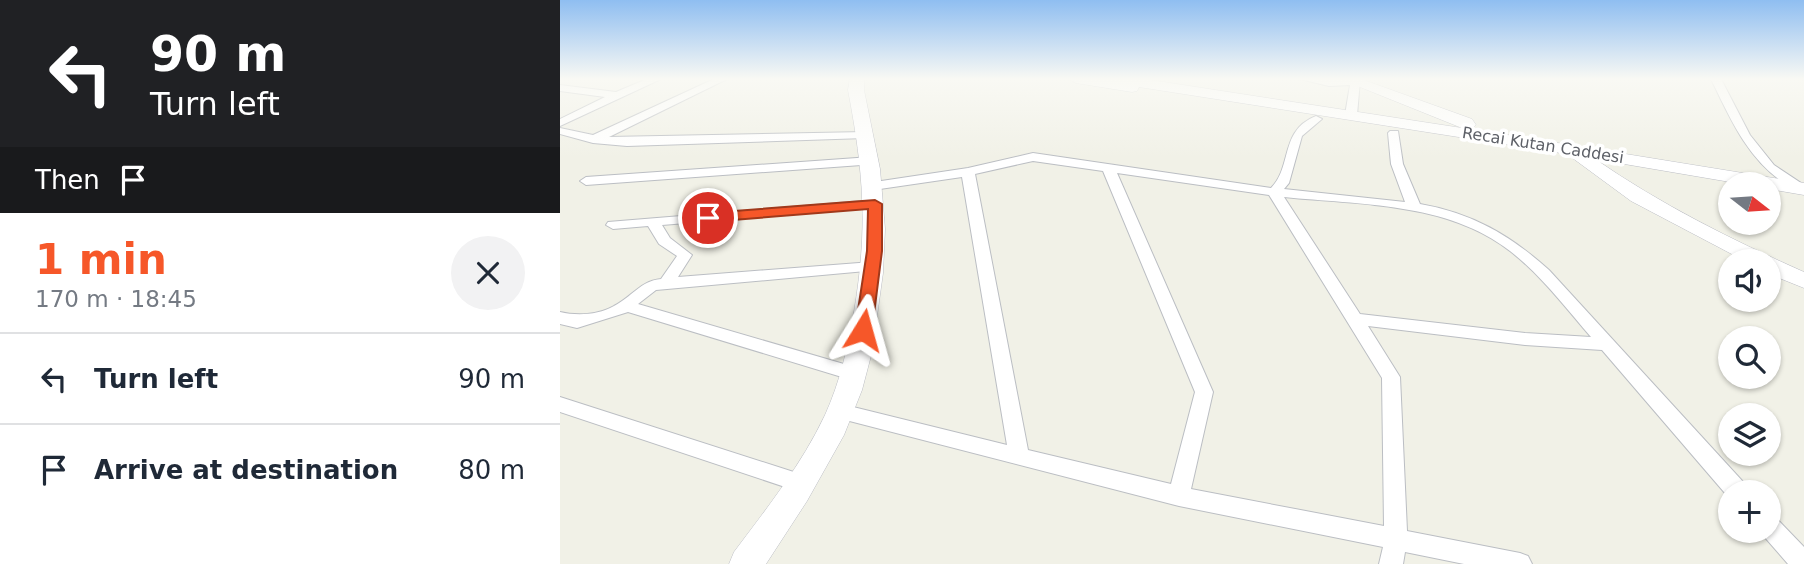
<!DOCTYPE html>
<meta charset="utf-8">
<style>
:root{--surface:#fff;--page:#f2f2f3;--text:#1f2937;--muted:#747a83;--line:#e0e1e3;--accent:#f65729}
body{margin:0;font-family:"DejaVu Sans",sans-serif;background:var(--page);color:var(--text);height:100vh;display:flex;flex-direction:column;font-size:26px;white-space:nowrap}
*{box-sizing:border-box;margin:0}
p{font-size:23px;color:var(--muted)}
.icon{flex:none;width:38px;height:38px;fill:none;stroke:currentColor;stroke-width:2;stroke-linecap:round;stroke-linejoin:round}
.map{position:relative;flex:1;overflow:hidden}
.drawer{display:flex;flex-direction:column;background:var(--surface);width:560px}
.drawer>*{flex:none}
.top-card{background:#202124;color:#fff;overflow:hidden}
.needle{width:46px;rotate:107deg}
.fabs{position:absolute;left:1158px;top:172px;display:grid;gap:14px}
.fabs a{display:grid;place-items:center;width:63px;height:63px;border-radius:50%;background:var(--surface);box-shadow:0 2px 5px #0004;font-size:35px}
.pin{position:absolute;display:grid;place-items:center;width:60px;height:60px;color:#fff;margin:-30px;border:4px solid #fff;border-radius:50%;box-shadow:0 2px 7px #0007}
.me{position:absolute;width:77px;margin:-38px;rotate:8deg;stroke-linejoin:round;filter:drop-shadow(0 0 5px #0008)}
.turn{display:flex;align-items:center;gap:24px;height:147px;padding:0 35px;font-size:32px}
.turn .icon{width:91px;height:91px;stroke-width:2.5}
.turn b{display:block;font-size:49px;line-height:60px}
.then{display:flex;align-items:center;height:66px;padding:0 35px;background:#0003;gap:14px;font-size:26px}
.round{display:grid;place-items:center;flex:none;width:74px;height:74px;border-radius:37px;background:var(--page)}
.headline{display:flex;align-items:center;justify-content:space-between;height:119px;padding:0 35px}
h1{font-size:42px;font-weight:700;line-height:52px;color:var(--accent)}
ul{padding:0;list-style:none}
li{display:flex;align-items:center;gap:21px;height:91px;padding:0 35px;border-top:2px solid var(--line)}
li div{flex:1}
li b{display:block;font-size:26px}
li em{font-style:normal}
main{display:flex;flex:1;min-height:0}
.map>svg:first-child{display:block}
</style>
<main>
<section class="drawer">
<div class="top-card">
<div class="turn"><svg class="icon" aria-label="left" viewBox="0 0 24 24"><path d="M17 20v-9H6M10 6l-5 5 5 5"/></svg><div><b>90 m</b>Turn left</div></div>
<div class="then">Then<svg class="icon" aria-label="arrive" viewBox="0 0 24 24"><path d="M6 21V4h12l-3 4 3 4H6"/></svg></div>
</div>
<div class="headline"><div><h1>1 min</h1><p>170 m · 18:45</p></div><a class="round"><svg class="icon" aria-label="close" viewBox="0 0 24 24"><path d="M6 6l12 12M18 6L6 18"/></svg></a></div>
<ul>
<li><svg class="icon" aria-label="left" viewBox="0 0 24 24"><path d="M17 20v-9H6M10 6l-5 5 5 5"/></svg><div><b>Turn left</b></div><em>90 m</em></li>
<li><svg class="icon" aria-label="arrive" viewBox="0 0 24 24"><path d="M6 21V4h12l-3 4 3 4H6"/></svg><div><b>Arrive at destination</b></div><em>80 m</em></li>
</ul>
</section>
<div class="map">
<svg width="1244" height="564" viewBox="0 0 1244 564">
<rect width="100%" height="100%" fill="#f1f1e7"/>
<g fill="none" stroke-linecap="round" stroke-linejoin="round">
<!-- street casing -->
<g stroke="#bbbec3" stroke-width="2">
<g id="street">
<polygon points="87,79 101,79 0,126 0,119 45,97 0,91 0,85 56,92"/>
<polygon points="154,79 167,79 49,137 305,132 311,135 305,138 67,146 33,143 0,134 0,128 33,135"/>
<polygon points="740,79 800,80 797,115 791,118 785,115 790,85 769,86"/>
<path d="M 1151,79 L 1161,79 L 1190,135 L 1214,165 L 1244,185 L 1244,191 C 1235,192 1231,188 1224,183 C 1187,158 1170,118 1151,79 Z"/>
<path d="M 756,116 L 762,119 L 742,136 L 729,183 L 724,189 L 845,202 L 831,164 L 828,133 L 830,131 L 838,131 L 843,164 L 860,204 C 912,213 950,235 989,270 L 1186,485 L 1189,492 L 1171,492 L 1170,499 L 1042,350 L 965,345 L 808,326 L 840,377 L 847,531 L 960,553 L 968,556 L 972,564 L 904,564 L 845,552 L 843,564 L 819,564 L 823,547 L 619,506 L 274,417 L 271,412 L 274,407 L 281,404 L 447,445 L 402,177 L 313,190 L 306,186 L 308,183 L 408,168 L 473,153 L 711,188 C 733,166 719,131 756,116 ZM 473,161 L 543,171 L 635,392 L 611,484 L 468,450 L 415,174 ZM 557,173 L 709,195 L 822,378 L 824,526 L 631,489 L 653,392 ZM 724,197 C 800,205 887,202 950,251 C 981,275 1005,307 1031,337 L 965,333 L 800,314 Z"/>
<polygon points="311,157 315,158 315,164 26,185 20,181 26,177"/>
<path d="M 315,200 L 320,201 L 322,204 L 320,207 L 102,225 L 110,238 L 132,255 L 118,277 L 312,262 L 320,267 L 317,270 L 96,290 L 78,304 L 301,369 L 304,374 L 301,379 L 295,381 L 68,312 L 17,328 L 0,324 L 0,312 C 17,316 38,315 54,306 C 72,297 80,281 101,279 L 117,256 L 99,244 L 88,226 L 53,229 L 46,225 L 48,222 Z"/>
<polygon points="0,397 243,475 251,477 254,484 251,491 243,493 0,412"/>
<polygon points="1209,516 1217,519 1244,547 1244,564 1228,564 1201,533 1200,530 1209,530"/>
</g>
</g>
<!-- secondary casing -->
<g stroke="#bcbec5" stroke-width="1">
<g id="secondary">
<path d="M 290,79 L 304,79 L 304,90 L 320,169 L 325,229 L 323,273 L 312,352 L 302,390 L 284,435 L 247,501 L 206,564 L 169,564 L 174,552 C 207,508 242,464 265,415 C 280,382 288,347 294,312 C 308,228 304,174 288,90 Z"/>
<path d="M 509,79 L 584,79 L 902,128 L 780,79 L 801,79 L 912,119 L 916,125 L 911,129 L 1244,183 L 1244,195 L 1209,189 L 1209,184 L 1182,184 L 1035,159 C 1100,204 1172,240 1244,272 L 1244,288 L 1209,274 L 1209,261 L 1185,261 L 1071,201 L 1007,154 L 579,87 L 577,91 L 572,92 L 516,83 Z"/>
</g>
</g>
<!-- street -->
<use href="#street" fill="#fff" fill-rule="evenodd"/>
<!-- secondary -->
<use href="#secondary" fill="#fff" fill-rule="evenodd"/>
</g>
<!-- sky -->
<linearGradient id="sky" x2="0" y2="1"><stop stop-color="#8fbef1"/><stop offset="0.5" stop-color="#f9f9f4"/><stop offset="1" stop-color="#f9f9f4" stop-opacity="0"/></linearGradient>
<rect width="1244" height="158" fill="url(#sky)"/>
<!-- route -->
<polygon fill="#f65729" stroke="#a0391b" stroke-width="2" points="315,200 322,204 322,251 312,330 303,336 295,330 307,251 308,209 148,222 141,218 148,213"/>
<g text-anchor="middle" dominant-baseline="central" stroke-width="7" stroke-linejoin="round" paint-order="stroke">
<!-- far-street labels -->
<g font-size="16" fill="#5e6168" stroke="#fff">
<text transform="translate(983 145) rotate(9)">Recai Kutan Caddesi</text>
</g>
</g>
</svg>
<div class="fabs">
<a><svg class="needle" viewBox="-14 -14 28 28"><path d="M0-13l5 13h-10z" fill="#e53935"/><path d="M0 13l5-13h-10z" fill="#747a83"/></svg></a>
<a><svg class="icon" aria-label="sound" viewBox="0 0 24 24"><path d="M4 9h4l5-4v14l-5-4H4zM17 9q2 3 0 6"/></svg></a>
<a><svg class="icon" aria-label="search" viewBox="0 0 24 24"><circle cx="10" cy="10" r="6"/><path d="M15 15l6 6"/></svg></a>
<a><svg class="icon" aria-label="layers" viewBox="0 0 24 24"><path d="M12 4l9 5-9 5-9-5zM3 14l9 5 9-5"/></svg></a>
<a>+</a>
</div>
<div class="pin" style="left:148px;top:218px;background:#d93025"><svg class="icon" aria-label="arrive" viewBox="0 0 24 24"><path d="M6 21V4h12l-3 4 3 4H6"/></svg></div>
<svg class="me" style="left:303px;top:330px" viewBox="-20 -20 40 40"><path d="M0-17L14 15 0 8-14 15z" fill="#f65729" stroke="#fff" stroke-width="4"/></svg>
</div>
</main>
